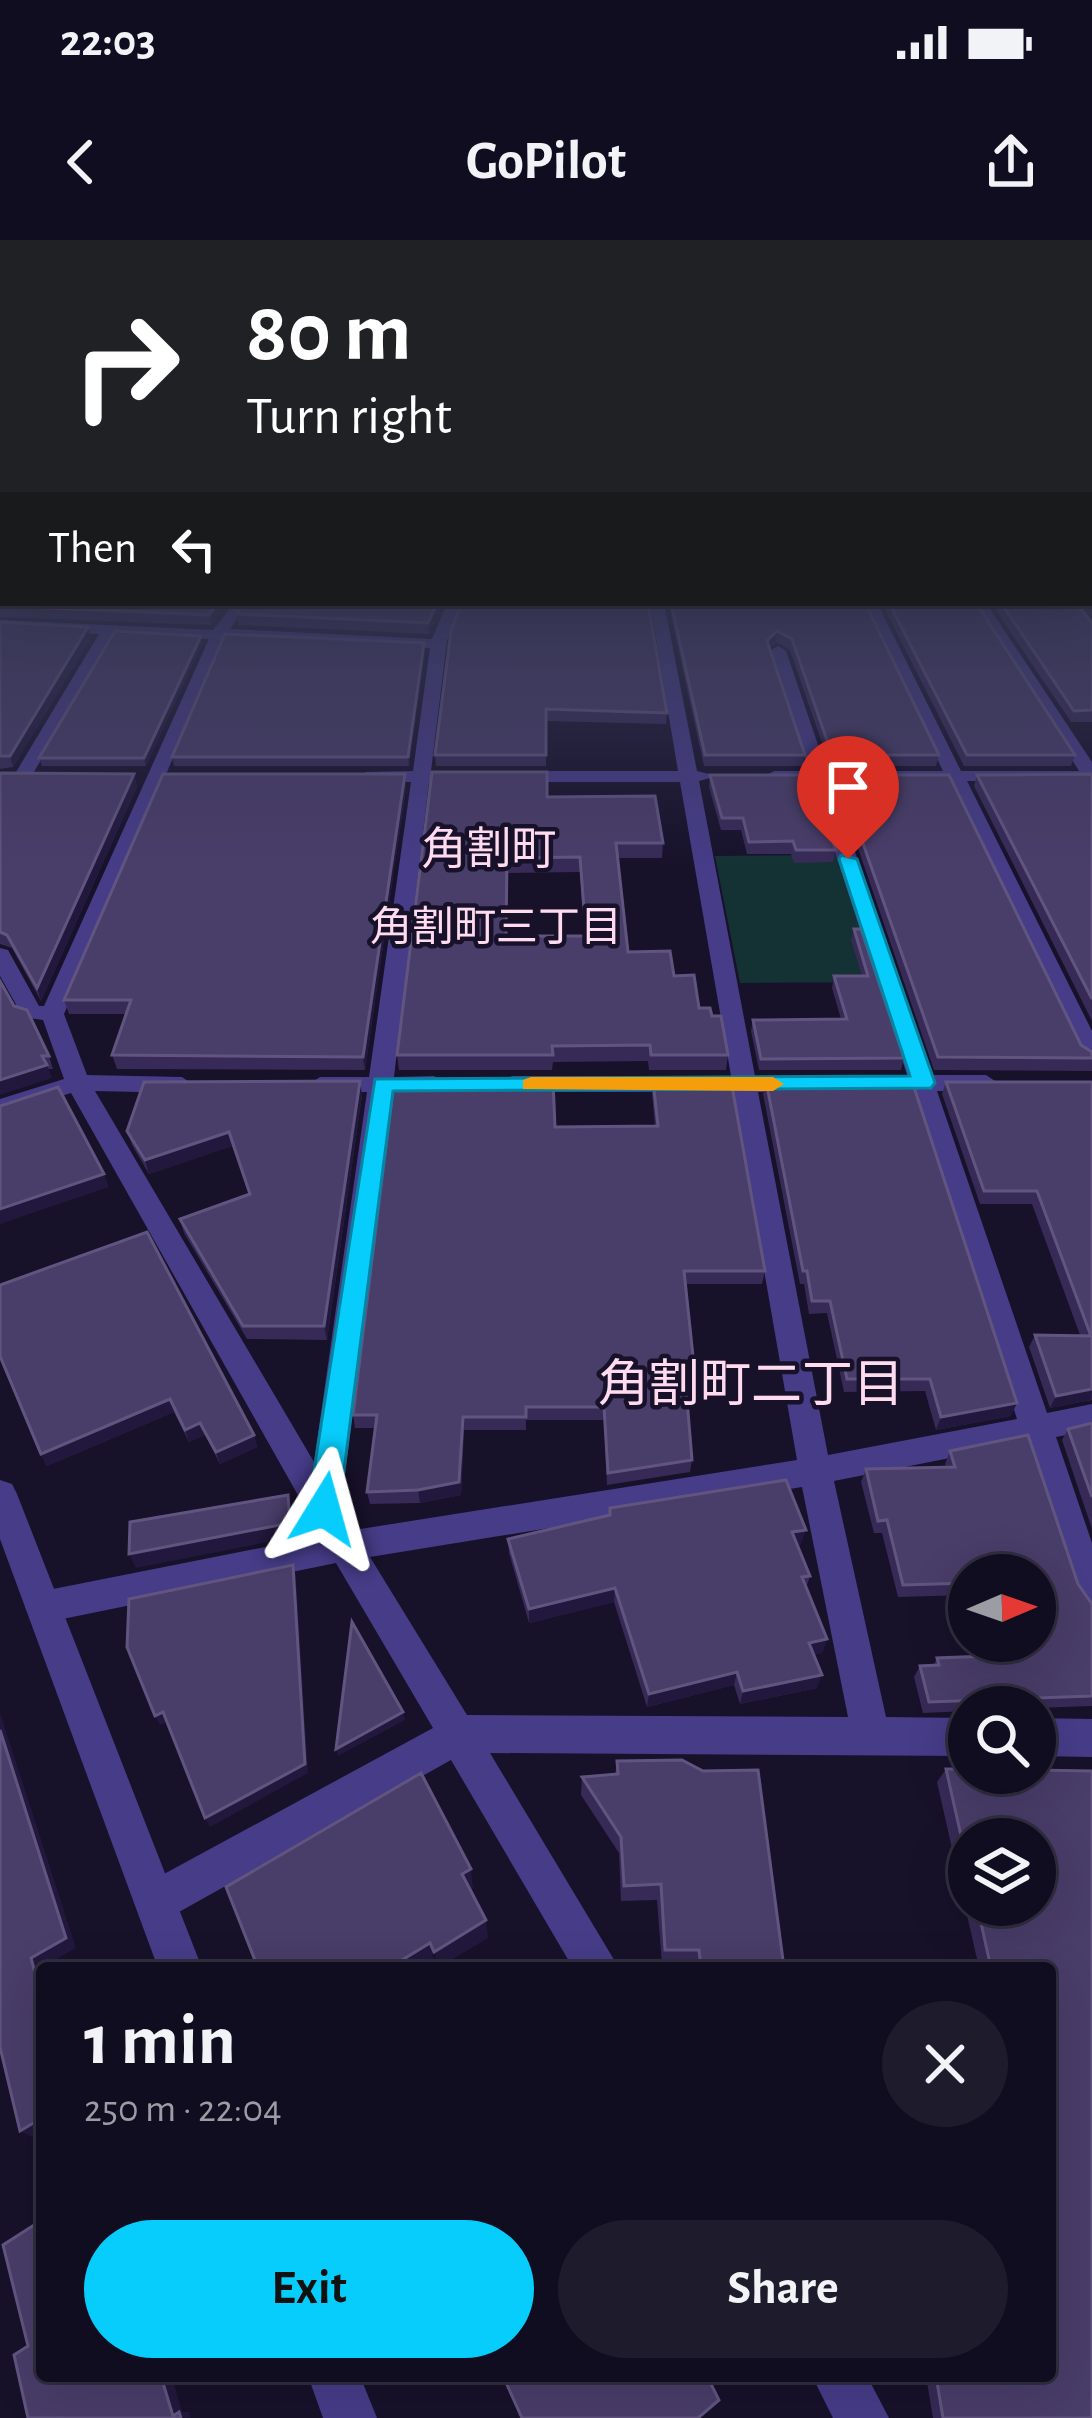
<!DOCTYPE html>
<meta charset="utf-8">
<style>
:root{--surface:#110d20;--page:#1e1b2d;--text:#f1f3f6;--muted:#9c9ca5;--line:#302d3e;--accent:#07cdfd}
body{margin:0;font-family:"Alegreya Sans","Noto Sans JP",sans-serif;background:var(--page);color:var(--text);height:100vh;display:flex;flex-direction:column;font-size:45px;white-space:nowrap}
*{box-sizing:border-box;margin:0}
p{font-size:39px;color:var(--muted)}
.icon{flex:none;width:66px;height:66px;fill:none;stroke:currentColor;stroke-width:2;stroke-linecap:round;stroke-linejoin:round}
.map{position:relative;flex:1;overflow:hidden}
.side{position:absolute;left:36px;top:1722px;width:1020px;height:420px;display:flex;flex-direction:column;background:var(--surface);border-radius:12px;box-shadow:0 12px 48px #0002,0 0 0 3px var(--line)}
.side>*{flex:none}
.top-card{position:absolute;left:0px;top:0px;width:1092px;height:366px;box-shadow:0 12px 48px #0002,0 0 0 3px var(--line);background:#202124;color:#fff;overflow:hidden}
.needle{width:78px;rotate:88deg}
.buttons{position:absolute;left:948px;top:1314px;display:grid;gap:24px}
.buttons a{display:grid;place-items:center;width:108px;height:108px;border-radius:50%;background:var(--surface);box-shadow:0 12px 48px #0002,0 0 0 3px var(--line);font-size:60px}
.pin{position:absolute;display:grid;place-items:center;width:102px;height:102px;color:#fff;margin:-123px -51px;border-radius:50% 50% 50% 0;rotate:-45deg;box-shadow:0 0 12px #0007}
.pin .icon{rotate:45deg}
.me{position:absolute;width:132px;margin:-66px;rotate:8deg;stroke-linejoin:round;filter:drop-shadow(0 0 9px #0008)}
.turn{display:flex;align-items:center;gap:42px;height:252px;padding:0 48px;font-size:54px}
.turn .icon{width:156px;height:156px;stroke-width:2.5}
.turn b{display:block;font-size:84px;line-height:102px}
.then{display:flex;align-items:center;height:114px;padding:0 48px;background:#0003;gap:24px;font-size:45px}
.round{display:grid;place-items:center;flex:none;width:126px;height:126px;border-radius:63px;background:var(--page)}
.headline{display:flex;align-items:center;justify-content:space-between;height:204px;padding:0 48px}
h1{font-size:72px;font-weight:700;line-height:90px}
.button{display:flex;gap:24px;margin-top:auto;padding:24px 48px}
.button a{flex:1;height:138px;border-radius:72px;background:var(--accent);color:#111;font-size:48px;font-weight:700;line-height:138px;text-align:center}
.button a+a{background:var(--page);color:var(--text)}
.status{display:flex;justify-content:space-between;align-items:center;height:84px;padding:0 60px;background:var(--surface);direction:ltr}
.status svg{height:33px;fill:currentColor}
header{display:flex;justify-content:space-between;align-items:center;height:156px;padding:0 48px;background:var(--surface);font-size:54px;font-weight:700}
.map>svg:first-child{display:block}
</style>
<div class="status"><b>22:03</b><svg viewBox="0 0 49 12"><path d="M0 12V9h3v3zM5 12V6h3v6zM10 12V3h3v9zM15 12V0h3v12zM26 1h20v11H26zM47 4h2v5h-2z"/></svg></div>
<header><svg class="icon" aria-label="back" viewBox="0 0 24 24"><path d="M15 5l-7 7 7 7"/></svg>GoPilot<svg class="icon" aria-label="share" viewBox="0 0 24 24"><path d="M12 15V3M7 8l5-5 5 5M5 13v7h14v-7"/></svg></header>
<div class="map">
<svg width="1092" height="2178" viewBox="0 0 1092 2178">
<rect width="100%" height="100%" fill="#17112a"/>
<!-- green -->
<polygon fill="#143234" points="840,615 883,742 740,743 715,616"/>
<g fill="none" stroke-linecap="round" stroke-linejoin="round">
<!-- minor -->
<g fill="#463c88" fill-rule="evenodd">
<path d="M 234,363 L 248,363 L 230,389 L 432,399 L 447,363 L 461,363 L 447,401 L 431,531 L 678,531 L 650,363 L 664,363 L 697,531 L 717,536 L 699,541 L 755,836 L 806,836 L 818,844 L 806,852 L 758,852 L 828,1215 L 1017,1179 L 912,851 L 872,851 L 860,843 L 872,835 L 907,835 L 812,541 L 774,541 L 765,536 L 774,531 L 809,531 L 770,411 L 778,406 L 786,411 L 827,531 L 943,531 L 863,363 L 877,363 L 961,531 L 1079,531 L 972,363 L 986,363 L 1092,522 L 1092,541 L 967,541 L 1092,791 L 1092,822 L 1080,815 L 948,541 L 831,541 L 931,835 L 986,835 L 998,843 L 986,851 L 937,851 L 1047,1173 L 1092,1164 L 1092,1190 L 1056,1197 L 1092,1303 L 1092,1371 L 1079,1366 L 1074,1355 L 1025,1203 L 834,1241 L 886,1477 L 969,1478 L 969,1516 L 490,1513 L 619,1728 L 573,1728 L 451,1520 L 170,1677 L 155,1683 L 140,1677 L 134,1662 L 140,1647 L 433,1488 L 336,1323 L 43,1383 L 30,1378 L 25,1367 L 30,1356 L 43,1351 L 321,1296 L 71,853 L 0,876 L 0,859 L 64,839 L 43,780 L 23,777 L 0,736 L 0,708 L 8,710 L 39,766 L 44,766 L 209,399 L 114,394 L 31,537 L 22,542 L 13,537 L 99,394 L 0,388 L 0,380 L 213,390 ZM 224,398 L 430,408 L 413,531 L 366,532 L 357,537 L 366,542 L 411,542 L 369,837 L 320,837 L 308,845 L 320,853 L 367,852 L 314,1222 L 95,851 L 182,853 L 194,845 L 182,837 L 87,835 L 64,774 ZM 429,542 L 680,542 L 731,836 L 512,836 L 500,844 L 512,852 L 733,852 L 797,1220 L 354,1290 L 341,1268 L 392,852 L 434,852 L 446,844 L 434,836 L 394,837 ZM 802,1247 L 848,1477 L 467,1475 L 370,1317 Z"/>
<polygon points="1035,1478 1092,1479 1092,1517 1035,1516"/>
<polygon points="812,2136 867,2136 889,2178 833,2178"/>
</g>
<!-- tertiary -->
<g fill="#463c88" fill-rule="evenodd">
<polygon points="0,1240 12,1244 17,1254 202,1728 158,1728 0,1299"/>
<polygon points="308,2136 360,2136 377,2178 323,2178"/>
</g>
<!-- secondary -->
<g fill="#8271fe" fill-rule="evenodd">
<polygon points="1089,330 1092,331 1092,341 1089,340"/>
<polygon points="628,363 719,363 712,367 635,367"/>
</g>
</g>
<!-- wall -->
<g fill="#372a57" fill-rule="evenodd">
<polygon points="0,334 228,363 211,385 0,377"/>
<polygon points="244,363 442,363 429,394 238,385 236,374"/>
<polygon points="461,363 667,473 666,484 546,481 546,526 436,526 435,515"/>
<polygon points="671,363 865,363 939,515 936,526 830,526 790,410 776,402 769,409 805,515 803,526 704,526 670,371"/>
<polygon points="882,363 976,363 1075,515 1071,526 964,526"/>
<polygon points="991,363 1061,363 1065,368 1092,383 1092,482 1071,482"/>
<polygon points="0,382 88,387 91,398 13,527 0,529"/>
<polygon points="202,403 146,526 42,526 39,518"/>
<polygon points="424,403 425,412 409,526 174,526 172,517"/>
<path d="M 432,532 L 547,557 L 663,603 L 662,618 L 618,618 L 628,712 L 674,736 L 699,768 L 712,776 L 728,815 L 726,830 L 649,830 L 648,821 L 553,822 L 552,830 L 399,830 L 397,815 ZM 580,632 L 584,696 L 507,696 L 507,633 Z"/>
<polygon points="0,533 134,534 137,547 41,761 12,708 0,704"/>
<polygon points="405,534 406,547 365,830 117,829 112,815 127,774 69,774 64,760"/>
<polygon points="1091,534 1092,781 974,546 977,535"/>
<polygon points="710,535 836,610 833,622 794,623 791,614 747,614 741,590 721,590 709,547"/>
<polygon points="839,535 1081,805 1092,812 1092,831 934,830 837,547"/>
<polygon points="854,689 904,818 901,830 759,830 751,791 753,780 841,779 832,748 834,736 862,736 851,700"/>
<polygon points="14,766 49,816 53,829 48,829 52,838"/>
<polygon points="653,841 765,1031 762,1044 685,1044 695,1135 693,1148 686,1148 692,1220 690,1232 607,1245 604,1180 526,1180 526,1190 464,1190 461,1255 420,1263 370,1264 367,1252 376,1188 355,1188 353,1175 555,887 655,886 652,854"/>
<polygon points="766,841 1011,1176 936,1190 925,1151 844,1152 827,1073 809,1074 804,1044 800,1044 763,854"/>
<polygon points="946,842 1092,842 1092,1160 1050,1168 1029,1107 1035,1095 1080,1095 1032,964 980,964 942,854"/>
<polygon points="362,855 327,1100 247,1099 184,993 180,979 249,954 232,906 149,934 132,905 127,891"/>
<polygon points="0,1045 254,1195 257,1207 220,1224 205,1195 189,1202 174,1172 47,1226 41,1214"/>
<polygon points="1092,1183 1092,1289 1062,1200 1068,1189"/>
<polygon points="950,1211 1078,1344 1092,1364 1092,1466 1035,1468 969,1467 969,1471 923,1473 914,1437 920,1426 933,1426 937,1418 1004,1416 999,1401 1035,1401 1035,1335 969,1335 969,1355 898,1357 882,1293 874,1293 861,1242 866,1229 946,1227 945,1224"/>
<polygon points="508,1299 801,1304 797,1305 810,1336 806,1348 827,1399 822,1413 814,1414 817,1448 740,1464 734,1445 647,1467 614,1362 529,1383 509,1313"/>
<polygon points="617,1521 784,1728 695,1728 694,1724 662,1724 657,1660 621,1661 619,1613 581,1555 582,1537 615,1535"/>
<path d="M 946,1529 L 969,1529 L 969,1533 L 1035,1533 L 1035,1530 L 1092,1531 L 1092,2178 L 933,2178 L 926,2136 L 1050,2136 L 1050,1728 L 979,1728 L 937,1542 ZM 969,1599 L 1035,1599 L 1035,1665 L 969,1665 Z"/>
</g>
<!-- shaded-wall -->
<g fill="#22183d">
<polygon points="218,363 228,363 211,385 209,375"/>
<polygon points="437,363 442,363 429,394 428,383"/>
<polygon points="88,387 91,398 13,527 10,516"/>
<polygon points="777,391 776,402 766,412 767,401"/>
<polygon points="201,396 202,403 146,526 144,518"/>
<polygon points="424,403 425,412 409,526 408,517"/>
<polygon points="134,534 137,547 41,761 37,748"/>
<polygon points="405,534 406,547 365,830 363,817"/>
<polygon points="47,825 52,838 0,855 0,840"/>
<polygon points="360,841 362,855 327,1100 324,1086"/>
<polygon points="229,892 232,906 149,934 145,920"/>
<polygon points="104,934 109,947 0,984 0,969"/>
<polygon points="1092,1149 1091,1160 1050,1168 1056,1156"/>
<polygon points="170,1159 174,1172 47,1226 41,1214"/>
<polygon points="1017,1163 1011,1176 936,1190 941,1177"/>
<polygon points="463,1177 461,1255 420,1263 418,1250"/>
<polygon points="200,1183 205,1195 189,1202 185,1190"/>
<polygon points="254,1195 257,1207 220,1224 216,1212"/>
<polygon points="288,1255 292,1269 294,1297 136,1328 129,1314"/>
<polygon points="806,1290 801,1304 787,1307 792,1292"/>
<polygon points="293,1325 296,1336 308,1533 210,1587 205,1578"/>
<polygon points="615,1348 614,1362 529,1383 529,1369"/>
<polygon points="827,1399 822,1413 805,1416 809,1403"/>
<polygon points="737,1432 734,1445 647,1467 649,1454"/>
<polygon points="822,1435 817,1448 740,1464 743,1451"/>
<polygon points="163,1472 168,1481 160,1485 155,1476"/>
<polygon points="403,1472 405,1480 338,1516 336,1509"/>
<polygon points="0,1473 76,1708 42,1727 42,1759 31,1718 0,1490"/>
<polygon points="471,1629 473,1648 465,1653 462,1634"/>
<polygon points="486,1680 488,1698 438,1728 434,1712"/>
<polygon points="430,1703 434,1719 420,1728 389,1728"/>
<polygon points="42,1878 42,1891 32,1897 20,1891"/>
<polygon points="161,2136 172,2136 182,2172 189,2172 191,2178 173,2176"/>
</g>
<!-- building -->
<g fill="#493d69" stroke="#615580" stroke-width="3" fill-rule="evenodd">
<polygon points="0,334 3,334 3,363 218,363 209,375 0,366"/>
<polygon points="244,363 437,363 428,383 236,374"/>
<polygon points="461,363 648,363 667,473 546,469 546,515 435,515 451,391"/>
<polygon points="671,363 865,363 939,515 832,515 792,399 777,391 767,401 805,515 705,515"/>
<polygon points="889,363 976,363 1075,515 967,515"/>
<polygon points="1001,363 1061,363 1065,368 1080,368 1092,383 1092,470 1074,471"/>
<polygon points="0,382 88,387 10,516 0,516"/>
<polygon points="115,391 201,396 144,518 39,518"/>
<polygon points="225,394 424,403 408,517 172,517"/>
<path d="M 432,532 L 547,532 L 547,557 L 655,556 L 663,603 L 616,603 L 628,712 L 670,711 L 674,736 L 694,735 L 699,768 L 710,768 L 712,776 L 721,776 L 728,815 L 651,815 L 650,805 L 552,806 L 553,815 L 397,815 ZM 580,617 L 586,696 L 506,696 L 507,618 Z"/>
<polygon points="0,533 134,534 37,748 7,695 0,692"/>
<polygon points="163,534 405,534 363,817 112,815 131,760 64,760"/>
<polygon points="1091,534 1092,535 1092,759 977,535"/>
<polygon points="710,535 811,535 836,610 796,610 793,601 749,602 743,578 722,578"/>
<polygon points="839,535 949,535 1081,805 1092,812 1092,818 938,817"/>
<polygon points="854,689 861,689 904,818 761,819 753,780 847,779 834,736 868,736"/>
<polygon points="0,741 14,766 27,770 49,816 42,816 47,825 0,840"/>
<polygon points="360,841 324,1086 243,1086 180,979 250,954 229,892 145,920 127,891 144,842"/>
<polygon points="394,841 553,841 555,887 658,886 653,841 731,841 765,1031 684,1031 695,1135 685,1135 692,1220 608,1233 604,1167 526,1167 526,1177 463,1177 459,1242 418,1250 367,1252 377,1175 353,1175"/>
<polygon points="766,841 912,841 1017,1163 941,1177 930,1139 847,1139 830,1061 812,1061 807,1031 803,1031"/>
<polygon points="946,842 1092,842 1092,1149 1056,1156 1035,1095 1091,1096 1037,951 984,951"/>
<polygon points="58,847 104,934 0,969 0,866"/>
<polygon points="147,992 254,1195 216,1212 200,1183 185,1190 170,1159 41,1214 0,1116 0,1045"/>
<polygon points="1092,1183 1092,1257 1068,1189"/>
<polygon points="1028,1195 1078,1344 1092,1364 1092,1456 929,1462 920,1426 939,1425 937,1418 1014,1415 1010,1401 1035,1401 1035,1335 969,1335 969,1343 903,1345 887,1280 878,1281 866,1229 955,1227 950,1211"/>
<polygon points="786,1240 806,1290 792,1292 810,1336 802,1337 827,1399 809,1403 822,1435 743,1451 737,1432 649,1454 615,1348 529,1369 508,1299 610,1275 610,1268"/>
<polygon points="288,1255 290,1283 129,1314 130,1282"/>
<polygon points="293,1325 305,1524 205,1578 163,1472 155,1476 127,1407 129,1359"/>
<polygon points="352,1382 403,1472 336,1509"/>
<polygon points="0,1490 66,1698 31,1718 42,1759 42,1878 20,1891 0,1807"/>
<polygon points="682,1520 703,1531 758,1530 784,1728 701,1728 699,1710 665,1710 661,1644 624,1646 621,1597 582,1537 618,1534 617,1521"/>
<polygon points="946,1529 969,1529 969,1533 1035,1533 1035,1530 1092,1531 1092,2178 943,2178 936,2136 1050,2136 1050,1728 991,1728 977,1665 1035,1665 1035,1599 969,1599 969,1631"/>
<polygon points="421,1533 471,1629 462,1634 486,1680 434,1712 430,1703 389,1728 258,1728 226,1647"/>
<polygon points="42,1980 42,2136 161,2136 173,2176 179,2172 181,2178 28,2178 14,2115 28,2106 3,2005"/>
<polygon points="503,2136 707,2136 719,2160 698,2178 522,2178"/>
</g>
<!-- sky -->
<linearGradient id="sky" x2="0" y2="1"><stop stop-color="#0d0917"/><stop offset="0.52" stop-color="#363855"/><stop offset="1" stop-color="#363855" stop-opacity="0"/></linearGradient>
<rect width="1092" height="629" fill="url(#sky)"/>
<!-- route -->
<polygon fill="#07cdfd" stroke="#0585a4" stroke-width="3" points="841,615 857,619 935,843 931,848 393,851 339,1269 335,1279 324,1282 313,1279 308,1269 375,839 910,836 839,619"/>
<!-- slow -->
<polygon fill="#f59e0b" points="531,837 773,837 784,844 773,851 523,849 523,840"/>
<g text-anchor="middle" dominant-baseline="central" stroke-width="9" stroke-linejoin="round" paint-order="stroke">
<!-- far-neighbourhood labels -->
<g font-size="42" fill="#ffdbef" stroke="#17112a">
<text x="496" y="688">角割町三丁目</text>
</g>
<!-- far-quarter labels -->
<g font-size="45" fill="#ffdbef" stroke="#17112a">
<text x="489" y="610">角割町</text>
</g>
<!-- neighbourhood labels -->
<g font-size="51" fill="#ffdbef" stroke="#17112a">
<text x="751" y="1145">角割町二丁目</text>
</g>
</g>
</svg>
<div class="buttons">
<a><svg class="needle" viewBox="-14 -14 28 28"><path d="M0-13l5 13h-10z" fill="#e53935"/><path d="M0 13l5-13h-10z" fill="#9c9ca5"/></svg></a>
<a><svg class="icon" aria-label="search" viewBox="0 0 24 24"><circle cx="10" cy="10" r="6"/><path d="M15 15l6 6"/></svg></a>
<a><svg class="icon" aria-label="layers" viewBox="0 0 24 24"><path d="M12 4l9 5-9 5-9-5zM3 14l9 5 9-5"/></svg></a>
</div>
<div class="pin" style="left:848px;top:619px;background:#d93025"><svg class="icon" aria-label="arrive" viewBox="0 0 24 24"><path d="M6 21V4h12l-3 4 3 4H6"/></svg></div>
<svg class="me" style="left:324px;top:1269px" viewBox="-20 -20 40 40"><path d="M0-17L14 15 0 8-14 15z" fill="#07cdfd" stroke="#fff" stroke-width="4"/></svg>
<div class="top-card">
<div class="turn"><svg class="icon" aria-label="right" viewBox="0 0 24 24"><path d="M7 20v-9h11M14 6l5 5-5 5"/></svg><div><b>80 m</b>Turn right</div></div>
<div class="then">Then<svg class="icon" aria-label="left" viewBox="0 0 24 24"><path d="M17 20v-9H6M10 6l-5 5 5 5"/></svg></div>
</div>
<section class="side">
<div class="headline"><div><h1>1 min</h1><p>250 m · 22:04</p></div><a class="round"><svg class="icon" aria-label="close" viewBox="0 0 24 24"><path d="M6 6l12 12M18 6L6 18"/></svg></a></div>
<div class="button"><a>Exit</a><a>Share</a></div>
</section>
</div>
